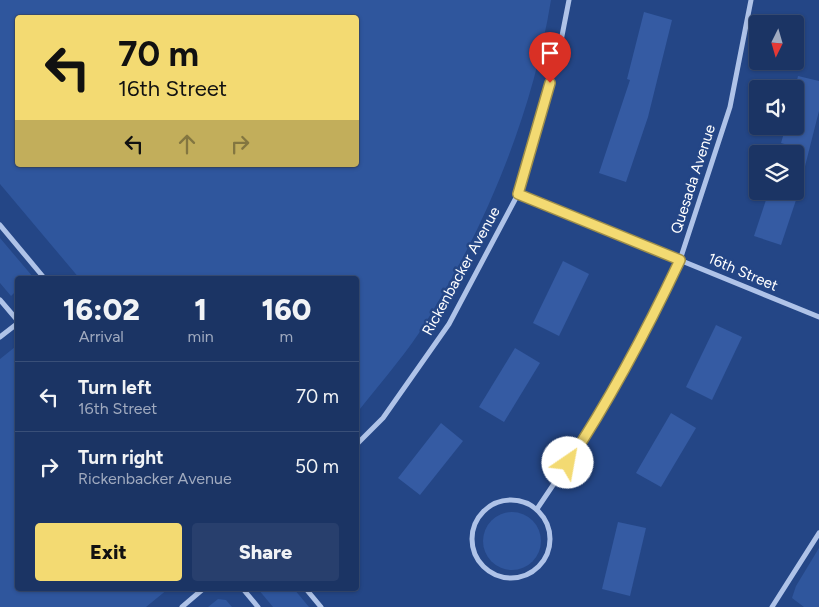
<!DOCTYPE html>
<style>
:root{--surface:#1b3464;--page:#283f6d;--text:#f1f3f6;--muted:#a0aabf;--line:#394f78;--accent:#f3da72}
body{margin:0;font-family:Figtree,sans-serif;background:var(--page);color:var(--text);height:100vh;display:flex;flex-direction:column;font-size:19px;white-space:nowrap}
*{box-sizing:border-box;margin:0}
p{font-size:16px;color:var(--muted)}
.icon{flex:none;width:28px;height:28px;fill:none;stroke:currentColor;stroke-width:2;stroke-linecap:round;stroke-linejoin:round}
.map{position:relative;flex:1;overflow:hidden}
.panel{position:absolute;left:15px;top:276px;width:344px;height:315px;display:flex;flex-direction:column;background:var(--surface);border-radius:5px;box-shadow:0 1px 4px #0004,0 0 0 1px var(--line)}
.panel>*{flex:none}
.banner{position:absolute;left:15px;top:15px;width:344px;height:152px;border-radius:5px;box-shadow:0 1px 4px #0004,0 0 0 1px var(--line);background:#f3da72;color:#111;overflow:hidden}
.needle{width:32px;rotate:185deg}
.buttons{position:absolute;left:749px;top:15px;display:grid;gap:10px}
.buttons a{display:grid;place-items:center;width:55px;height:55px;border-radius:5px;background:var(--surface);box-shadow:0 1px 4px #0004,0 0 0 1px var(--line);font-size:25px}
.pin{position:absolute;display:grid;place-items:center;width:42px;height:42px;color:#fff;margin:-51px -21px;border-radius:50% 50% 50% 0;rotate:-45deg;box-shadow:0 0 5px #0007}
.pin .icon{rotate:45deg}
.me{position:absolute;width:55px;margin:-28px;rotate:33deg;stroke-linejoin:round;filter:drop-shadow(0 0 4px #0008)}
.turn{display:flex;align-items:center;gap:18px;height:105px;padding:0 20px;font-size:22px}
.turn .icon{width:65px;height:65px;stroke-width:2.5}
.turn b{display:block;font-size:35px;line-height:42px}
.lanes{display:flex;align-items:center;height:48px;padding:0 20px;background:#0003;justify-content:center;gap:25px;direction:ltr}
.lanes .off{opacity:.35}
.eta{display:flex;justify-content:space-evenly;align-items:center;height:85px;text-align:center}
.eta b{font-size:30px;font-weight:800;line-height:35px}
.action{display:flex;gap:10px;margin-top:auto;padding:10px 20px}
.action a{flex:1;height:58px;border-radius:5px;background:var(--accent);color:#111;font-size:20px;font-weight:800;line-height:58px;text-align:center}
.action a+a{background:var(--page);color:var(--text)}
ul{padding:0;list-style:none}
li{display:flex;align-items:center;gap:15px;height:70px;padding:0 20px;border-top:1px solid var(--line)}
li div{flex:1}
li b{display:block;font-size:19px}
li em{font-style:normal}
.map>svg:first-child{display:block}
</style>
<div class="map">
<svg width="819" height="607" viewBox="0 0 819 607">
<rect width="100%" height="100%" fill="#244686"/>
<!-- green -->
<g fill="#2f569d" fill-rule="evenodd">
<path d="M 0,0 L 551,0 C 532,117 483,234 419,333 C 400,361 377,387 356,414 L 356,279 L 80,279 L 0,184 ZM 18,18 L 356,18 L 356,165 L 18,165 Z"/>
<polygon points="0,238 33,277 31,279 18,279 17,290 11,296 0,283"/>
<polygon points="15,347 18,350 18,589 168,589 146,607 0,607 0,359"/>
<circle cx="512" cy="541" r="29"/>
<polygon points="819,548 819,607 804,607 792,598 796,586"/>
<polygon points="258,589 294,589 309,607 273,607"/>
<polygon points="218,599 226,600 232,607 208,607"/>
</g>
<!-- building -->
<g fill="#355ba3">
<polygon points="644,12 672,20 648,117 626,182 599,173 630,80 627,79"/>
<polygon points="798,76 819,81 819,111 801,182 795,181 795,147 781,143 786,126 795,126 795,89"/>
<polygon points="769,191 799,191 781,245 754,236"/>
<polygon points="563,261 589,274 559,336 533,323"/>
<polygon points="716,325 742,337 712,400 686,387"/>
<polygon points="515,348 540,363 504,422 479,407"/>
<polygon points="671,413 696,428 661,487 636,473"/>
<polygon points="441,423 463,441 420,495 398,478"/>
<polygon points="618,522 646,528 630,596 602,589"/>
</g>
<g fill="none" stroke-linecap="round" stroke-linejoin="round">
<!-- street -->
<g stroke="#afc3e8" stroke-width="5">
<polyline points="518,194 819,317"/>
<polyline points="0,225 45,279"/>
<polyline points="0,300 18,321"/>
<polyline points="0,337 18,323"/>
<polyline points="356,445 383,418 449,324 518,194 560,46 569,0"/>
<circle cx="511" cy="539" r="39"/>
<polyline points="537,509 578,448 618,382 646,330 680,260 730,107 751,0"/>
<polyline points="243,589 258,607"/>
<polyline points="306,589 321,607"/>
<polyline points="182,607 203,589"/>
<polyline points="772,607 819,533"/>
</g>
</g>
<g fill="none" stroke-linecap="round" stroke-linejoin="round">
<!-- route casing -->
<g stroke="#9e8e4a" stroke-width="12">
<path id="route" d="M 550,83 L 518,194 L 680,260 C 647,330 611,398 568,463"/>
</g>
<!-- route -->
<use href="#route" stroke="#f3da72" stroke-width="9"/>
</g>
<g text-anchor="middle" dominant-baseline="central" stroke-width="5" stroke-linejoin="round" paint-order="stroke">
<!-- street labels -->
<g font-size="15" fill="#fff" stroke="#244686">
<text transform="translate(693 179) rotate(-72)">Quesada Avenue</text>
<text transform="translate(461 271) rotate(-61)">Rickenbacker Avenue</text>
<text transform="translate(743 272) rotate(23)">16th Street</text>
</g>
</g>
</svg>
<div class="buttons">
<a><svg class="needle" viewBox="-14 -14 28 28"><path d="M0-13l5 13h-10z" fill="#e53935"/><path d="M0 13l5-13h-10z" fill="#a0aabf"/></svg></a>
<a><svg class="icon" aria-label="sound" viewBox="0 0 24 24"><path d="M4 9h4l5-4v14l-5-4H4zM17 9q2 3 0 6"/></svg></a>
<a><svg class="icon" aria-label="layers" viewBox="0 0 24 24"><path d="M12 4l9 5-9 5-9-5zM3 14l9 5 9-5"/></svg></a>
</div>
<div class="pin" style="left:550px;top:83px;background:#d93025"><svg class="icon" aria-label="arrive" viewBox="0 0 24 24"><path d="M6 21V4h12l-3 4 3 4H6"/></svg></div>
<svg class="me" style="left:568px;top:463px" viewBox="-20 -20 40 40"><circle r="19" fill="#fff"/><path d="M0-13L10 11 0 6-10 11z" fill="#f3da72"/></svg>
<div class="banner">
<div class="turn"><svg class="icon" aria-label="left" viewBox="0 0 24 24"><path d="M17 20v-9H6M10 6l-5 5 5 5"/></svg><div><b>70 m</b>16th Street</div></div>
<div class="lanes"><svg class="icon" aria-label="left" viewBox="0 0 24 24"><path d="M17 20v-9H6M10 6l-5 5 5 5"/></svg><svg class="icon off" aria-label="ahead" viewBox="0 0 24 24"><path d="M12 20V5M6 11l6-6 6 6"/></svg><svg class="icon off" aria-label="right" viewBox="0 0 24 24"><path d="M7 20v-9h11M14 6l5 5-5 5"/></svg></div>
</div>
<section class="panel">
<div class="eta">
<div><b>16:02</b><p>Arrival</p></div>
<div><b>1</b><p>min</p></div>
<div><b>160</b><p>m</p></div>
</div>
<ul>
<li><svg class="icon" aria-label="left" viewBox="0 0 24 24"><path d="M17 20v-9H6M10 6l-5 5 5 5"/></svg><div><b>Turn left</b><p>16th Street</p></div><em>70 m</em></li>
<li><svg class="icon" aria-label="right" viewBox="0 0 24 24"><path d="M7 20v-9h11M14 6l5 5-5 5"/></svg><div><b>Turn right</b><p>Rickenbacker Avenue</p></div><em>50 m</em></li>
</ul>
<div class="action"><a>Exit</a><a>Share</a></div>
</section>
</div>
